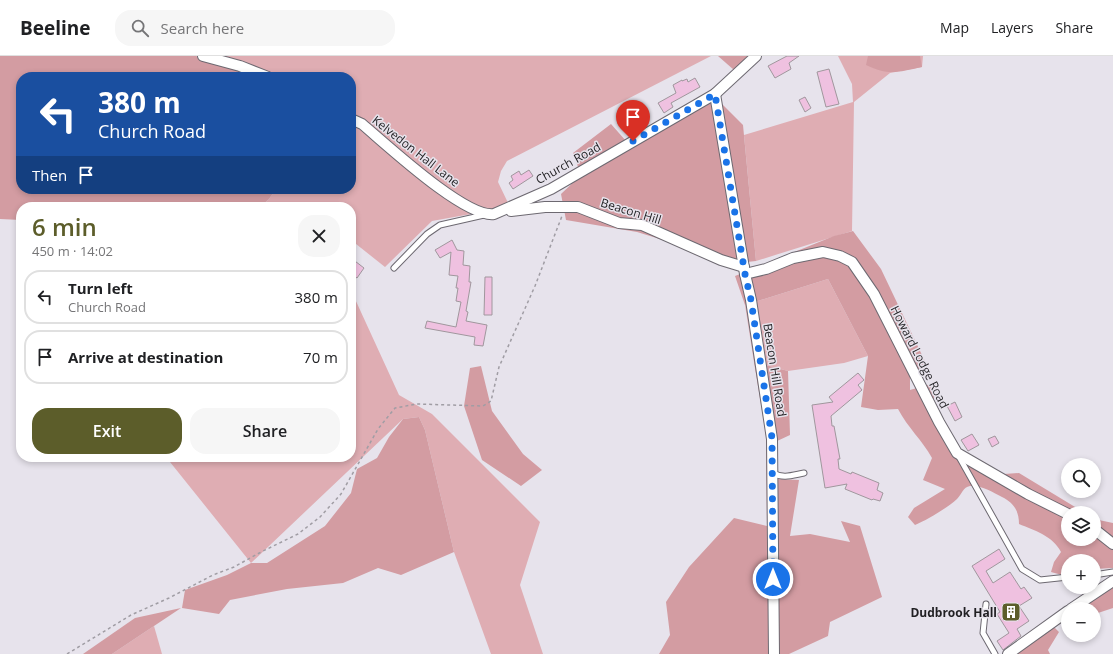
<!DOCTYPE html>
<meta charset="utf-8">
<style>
:root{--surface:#fff;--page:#f6f6f6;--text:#202124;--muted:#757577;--line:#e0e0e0;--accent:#5c5d2a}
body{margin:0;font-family:"Open Sans",sans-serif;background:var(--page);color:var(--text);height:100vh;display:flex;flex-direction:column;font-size:15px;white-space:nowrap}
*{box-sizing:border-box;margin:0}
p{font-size:13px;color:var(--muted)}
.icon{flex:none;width:22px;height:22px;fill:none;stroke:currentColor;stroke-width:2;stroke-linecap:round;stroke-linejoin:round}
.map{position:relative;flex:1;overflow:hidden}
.side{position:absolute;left:16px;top:146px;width:340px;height:260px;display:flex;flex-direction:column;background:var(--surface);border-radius:16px;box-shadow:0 2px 6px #0003}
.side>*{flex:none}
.banner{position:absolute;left:16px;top:16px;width:340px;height:122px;border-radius:16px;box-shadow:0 2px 6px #0003;background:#1a4fa0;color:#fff;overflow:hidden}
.buttons{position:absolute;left:1061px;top:402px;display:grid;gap:8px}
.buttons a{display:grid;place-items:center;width:40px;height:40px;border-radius:50%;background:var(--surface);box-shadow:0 2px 6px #0003;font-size:20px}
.pin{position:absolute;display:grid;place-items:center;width:34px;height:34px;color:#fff;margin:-41px -17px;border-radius:50% 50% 50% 0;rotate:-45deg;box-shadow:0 0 4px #0007}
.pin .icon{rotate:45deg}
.me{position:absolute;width:44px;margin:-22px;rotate:0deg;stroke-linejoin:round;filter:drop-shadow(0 0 3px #0008)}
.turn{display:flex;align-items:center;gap:14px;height:84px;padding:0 16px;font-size:18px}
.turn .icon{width:52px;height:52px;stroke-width:2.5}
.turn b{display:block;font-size:28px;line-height:34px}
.then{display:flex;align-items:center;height:38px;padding:0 16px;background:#0003;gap:8px;font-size:15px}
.round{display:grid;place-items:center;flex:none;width:42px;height:42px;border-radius:16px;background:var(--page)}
.head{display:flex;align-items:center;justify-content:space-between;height:68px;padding:0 16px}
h1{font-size:24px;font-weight:600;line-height:30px;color:var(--accent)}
.action{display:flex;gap:8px;margin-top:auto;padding:8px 16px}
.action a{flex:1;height:46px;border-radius:16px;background:var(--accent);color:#fff;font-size:16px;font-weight:600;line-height:46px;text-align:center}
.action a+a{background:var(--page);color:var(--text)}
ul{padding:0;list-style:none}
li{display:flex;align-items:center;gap:12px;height:54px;margin:0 8px 6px;padding:0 8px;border:2px solid var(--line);border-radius:16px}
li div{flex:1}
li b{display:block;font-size:15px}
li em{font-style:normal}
header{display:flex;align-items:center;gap:24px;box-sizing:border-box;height:56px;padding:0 20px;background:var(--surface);border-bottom:1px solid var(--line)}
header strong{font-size:19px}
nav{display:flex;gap:22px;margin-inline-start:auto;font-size:14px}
.search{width:280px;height:36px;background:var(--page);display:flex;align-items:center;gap:10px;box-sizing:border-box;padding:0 14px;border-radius:16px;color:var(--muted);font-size:15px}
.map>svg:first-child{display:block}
</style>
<header>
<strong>Beeline</strong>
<div class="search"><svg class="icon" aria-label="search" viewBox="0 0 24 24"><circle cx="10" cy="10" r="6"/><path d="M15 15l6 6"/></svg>Search here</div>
<nav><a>Map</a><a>Layers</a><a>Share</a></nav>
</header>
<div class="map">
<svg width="1113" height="598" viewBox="0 0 1113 598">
<rect width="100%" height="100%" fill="#e7e3ec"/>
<!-- green -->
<g fill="#dfadb3">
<polygon points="196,0 711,0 507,105 501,115 498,126 510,151 432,165 385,211 351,184 351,151 260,151 269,143 276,133 351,133 351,21 261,21"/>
<polygon points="838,0 923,0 922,11 890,17 854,46 852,175 756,205 744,79 853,46 852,28"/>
<polygon points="828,223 868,300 844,307 788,315 754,306 745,249"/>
<polygon points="351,241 355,243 399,339 432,358 540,466 520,529 543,598 491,598 454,496 425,374 419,361 403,363 251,507 166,401 351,401"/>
<polygon points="154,570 162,598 112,598"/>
</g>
<!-- forest -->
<g fill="#d39ca2">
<polygon points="0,0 196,0 261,21 21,21 21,133 276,133 269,143 260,151 21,151 21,164 0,163"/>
<polygon points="718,0 756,0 734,14"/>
<path d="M 868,0 L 920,0 L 922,11 C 898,16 889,20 866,9 Z"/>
<polygon points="709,35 743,69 756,205 738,207 637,176 566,164 561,138 581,119 573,97 611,68 626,85"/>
<path d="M 853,175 L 881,213 L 931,318 L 910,319 L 910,334 L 938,326 L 934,337 L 934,351 L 951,391 L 995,424 L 1004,418 L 1019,417 L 1085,457 L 1068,457 L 1068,483 L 1094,483 L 1094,463 L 1113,467 L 1113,512 L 1094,513 L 1094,505 L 1068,505 L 1068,518 L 1062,519 L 1051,516 L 1054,506 L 1061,496 C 1053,480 1034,474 1019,468 C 1019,455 1014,447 1002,441 C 993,436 981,429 970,430 C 963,431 962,438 957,443 C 947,452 927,464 915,469 L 908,461 L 914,452 L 945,433 L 923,424 L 932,402 C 922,384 908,372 898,353 L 878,354 L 861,351 L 868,300 L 828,223 L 745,249 L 735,220 L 834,180 Z"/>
<polygon points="754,306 788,315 790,379 775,386 777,423 799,424 790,480 810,478 850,486 841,465 860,470 882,541 830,566 828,580 789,598 659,598 670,579 666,546 689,511 734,462 767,470 766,379"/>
<polygon points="481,310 492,355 523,398 542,414 521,430 482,404 464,350 470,312"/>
<polygon points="419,361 425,374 454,496 401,519 378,512 343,527 287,533 230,544 219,558 182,552 185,534 227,519 251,507 267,507 325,470 351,437 357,413 377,402 389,381 403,363"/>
<polygon points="1113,529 1113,552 1098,557 1088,546"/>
<polygon points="181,552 112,598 83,598 135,562"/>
<polygon points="1053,570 1059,576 1048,594 1050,598 1013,598"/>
</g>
<!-- building -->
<g fill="#efc1e0" stroke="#a0979d">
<polygon points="787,0 799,0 789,7 791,13 775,22 768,10"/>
<polygon points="829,13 839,48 826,51 817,16"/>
<polygon points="695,22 700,31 671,47 673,51 664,57 658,47 676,37 673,29 682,24 682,25 687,23 688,26"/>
<polygon points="805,41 811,52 805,56 799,44"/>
<polygon points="529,114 533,120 513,133 509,127 513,124 511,120 519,115 521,119"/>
<polygon points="452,184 457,194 464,195 463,209 470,210 469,226 471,226 466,255 468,256 466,265 487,269 483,290 474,289 475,281 425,272 427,265 456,271 461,246 456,245 458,232 456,232 458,220 449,219 451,196 440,202 435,194"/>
<polygon points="351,202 364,212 357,222 351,218"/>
<polygon points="485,221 492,221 492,259 484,259"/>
<polygon points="858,317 864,324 858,329 862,334 831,360 832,370 834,370 840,403 838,403 839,413 851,418 852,416 879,427 877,434 883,437 880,445 873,443 872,444 845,433 847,428 825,432 812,349 833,346 829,341"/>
<polygon points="955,346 962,361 955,365 947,350"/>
<polygon points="972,378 979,389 968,395 961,384"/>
<polygon points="995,380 999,387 992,391 988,383"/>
<polygon points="999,493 1005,503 986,515 993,527 1010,516 1021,533 1024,531 1032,542 1019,550 1029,565 1017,573 1021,580 1003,594 997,585 1009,577 997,558 1000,556 972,510"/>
</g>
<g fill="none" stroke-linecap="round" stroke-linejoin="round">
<!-- lane casing -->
<g stroke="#6d6971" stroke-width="7">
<g id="lane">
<polyline points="394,212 427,178 440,169 484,159"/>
<polyline points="958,399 1022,513 1040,524 1068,521"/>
<path d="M 773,417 C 783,423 793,419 804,417"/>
<polyline points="1094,519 1113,516"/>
<polyline points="986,548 983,577 995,598"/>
</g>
</g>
<!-- street casing -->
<g stroke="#6d6971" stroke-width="12">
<g id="street">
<polyline points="203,0 240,10 268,21"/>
<polyline points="715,38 745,218 751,244 772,383 774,598"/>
<path d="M 351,63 L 362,68 C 386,88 465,162 494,158 L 551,133 L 715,38 L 756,0"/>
<polyline points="511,155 545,151 578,151 619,167 642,169 721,204 744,211"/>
<polyline points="745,218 766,213 793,202 823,196 840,200 852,206 874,238 939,366 957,397 1028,438 1068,458"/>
<polyline points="1094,473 1113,488"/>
<polyline points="1071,553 1113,525"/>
<polyline points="1008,598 1068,555"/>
</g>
</g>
<!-- path -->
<polyline stroke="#a09da4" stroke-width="1.5" stroke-dasharray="3 3" stroke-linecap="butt" points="67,598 131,559 169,542 213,519 234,511 261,496 298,478 320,461 341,438 378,373 395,352 417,348 483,350 491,345 499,311 535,230 562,160"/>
<!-- lane -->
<use href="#lane" stroke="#fff" stroke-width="5"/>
<!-- street -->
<use href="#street" stroke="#fff" stroke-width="10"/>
</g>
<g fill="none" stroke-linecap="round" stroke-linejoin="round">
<!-- route -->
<polyline stroke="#1a73e8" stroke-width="7" stroke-dasharray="0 12.6" points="633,85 715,38 745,218 751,244 772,382 773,523"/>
</g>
<!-- icons -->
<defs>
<g id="building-square" transform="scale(1)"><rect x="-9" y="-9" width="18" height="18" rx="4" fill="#5c5d2a" stroke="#e7e3ec"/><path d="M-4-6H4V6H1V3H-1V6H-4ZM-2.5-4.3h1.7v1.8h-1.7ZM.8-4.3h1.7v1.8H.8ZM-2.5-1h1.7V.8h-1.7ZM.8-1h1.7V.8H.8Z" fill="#fff"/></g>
</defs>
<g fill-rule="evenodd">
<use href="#building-square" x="1011" y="556"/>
</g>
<g text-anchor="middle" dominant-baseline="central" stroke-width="3" stroke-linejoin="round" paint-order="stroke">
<!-- street labels -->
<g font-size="12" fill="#201f22" stroke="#e7e3ec">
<text transform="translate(416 95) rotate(38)">Kelvedon Hall Lane</text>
<text transform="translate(568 107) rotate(-29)">Church Road</text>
<text transform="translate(631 155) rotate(17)">Beacon Hill</text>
<text transform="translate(920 301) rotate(63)">Howard Lodge Road</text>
<text transform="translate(775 314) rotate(81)">Beacon Hill Road</text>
</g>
<!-- poi labels -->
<g font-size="12" font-weight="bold" fill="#201f22" stroke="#e7e3ec" text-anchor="end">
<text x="997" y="556">Dudbrook Hall</text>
</g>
</g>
</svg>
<div class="buttons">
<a><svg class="icon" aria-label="search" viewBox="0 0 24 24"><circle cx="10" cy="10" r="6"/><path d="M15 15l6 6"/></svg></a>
<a><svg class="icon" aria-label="layers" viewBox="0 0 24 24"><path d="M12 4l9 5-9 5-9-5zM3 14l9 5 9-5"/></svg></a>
<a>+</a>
<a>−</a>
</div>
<div class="pin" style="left:633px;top:85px;background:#d93025"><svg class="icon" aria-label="arrive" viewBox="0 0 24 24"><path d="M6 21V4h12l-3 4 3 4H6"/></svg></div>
<svg class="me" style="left:773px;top:523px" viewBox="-20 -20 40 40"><circle r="17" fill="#1a73e8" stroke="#fff" stroke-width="3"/><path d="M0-11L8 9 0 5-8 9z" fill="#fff"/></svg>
<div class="banner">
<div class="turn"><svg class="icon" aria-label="left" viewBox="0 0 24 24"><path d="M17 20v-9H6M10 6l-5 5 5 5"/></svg><div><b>380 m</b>Church Road</div></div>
<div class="then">Then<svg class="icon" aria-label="arrive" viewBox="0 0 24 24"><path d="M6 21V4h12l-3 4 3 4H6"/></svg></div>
</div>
<section class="side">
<div class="head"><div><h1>6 min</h1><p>450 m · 14:02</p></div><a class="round"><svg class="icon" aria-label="close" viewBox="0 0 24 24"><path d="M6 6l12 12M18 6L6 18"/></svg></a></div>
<ul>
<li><svg class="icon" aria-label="left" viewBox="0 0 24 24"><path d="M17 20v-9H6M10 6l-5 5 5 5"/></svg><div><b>Turn left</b><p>Church Road</p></div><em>380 m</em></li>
<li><svg class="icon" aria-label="arrive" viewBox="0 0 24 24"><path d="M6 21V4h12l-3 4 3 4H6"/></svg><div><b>Arrive at destination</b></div><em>70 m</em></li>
</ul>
<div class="action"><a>Exit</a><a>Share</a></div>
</section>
</div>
